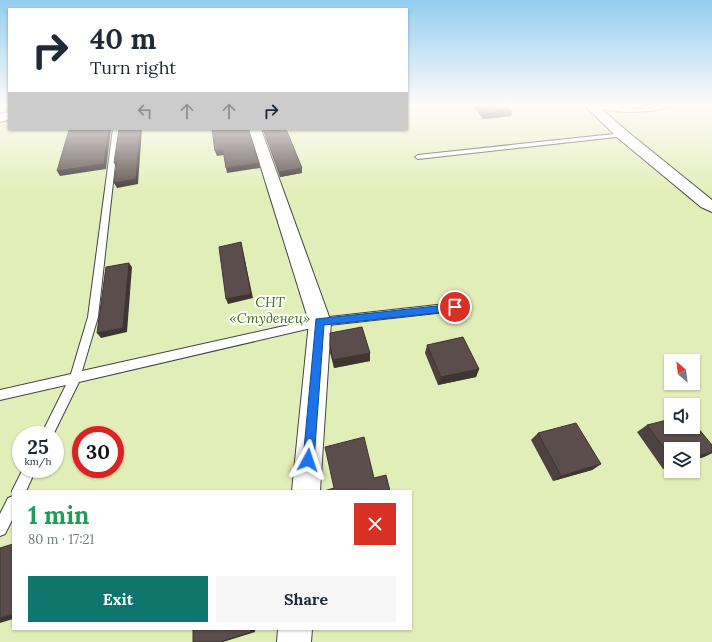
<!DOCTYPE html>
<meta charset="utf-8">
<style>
:root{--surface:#fff;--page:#f6f6f7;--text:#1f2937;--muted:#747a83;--accent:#0f766e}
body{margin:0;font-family:Lora,serif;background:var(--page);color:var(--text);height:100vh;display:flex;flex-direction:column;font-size:15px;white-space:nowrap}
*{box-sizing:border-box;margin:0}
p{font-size:13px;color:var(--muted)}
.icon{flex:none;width:22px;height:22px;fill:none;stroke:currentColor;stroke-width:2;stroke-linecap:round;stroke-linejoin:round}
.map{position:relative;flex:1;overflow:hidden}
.details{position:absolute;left:12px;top:490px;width:400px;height:140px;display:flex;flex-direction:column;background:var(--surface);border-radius:0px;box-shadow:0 1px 3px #0004}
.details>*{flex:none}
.top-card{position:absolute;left:8px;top:8px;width:400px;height:122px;border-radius:0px;box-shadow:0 1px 3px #0004;background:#fff;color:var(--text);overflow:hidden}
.needle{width:26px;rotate:332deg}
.controls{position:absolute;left:664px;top:354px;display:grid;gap:8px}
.controls a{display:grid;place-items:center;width:36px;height:36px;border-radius:0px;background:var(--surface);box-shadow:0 1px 3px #0004;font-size:20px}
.speed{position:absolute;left:12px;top:426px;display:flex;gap:8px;font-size:20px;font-weight:700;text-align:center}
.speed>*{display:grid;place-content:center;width:52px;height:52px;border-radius:50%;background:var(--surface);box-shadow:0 1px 3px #0004;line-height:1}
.speed small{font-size:10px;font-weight:400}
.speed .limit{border:6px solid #d22;background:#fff;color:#111}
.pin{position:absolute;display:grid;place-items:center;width:34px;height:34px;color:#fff;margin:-17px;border:2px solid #fff;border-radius:50%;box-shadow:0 1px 4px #0007}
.me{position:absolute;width:44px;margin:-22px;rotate:5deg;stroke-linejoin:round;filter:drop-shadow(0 0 3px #0008)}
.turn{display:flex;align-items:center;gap:14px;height:84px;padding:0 16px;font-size:18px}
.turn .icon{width:52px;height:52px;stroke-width:2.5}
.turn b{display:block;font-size:28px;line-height:34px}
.lanes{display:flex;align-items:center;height:38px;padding:0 16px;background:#0003;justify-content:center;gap:20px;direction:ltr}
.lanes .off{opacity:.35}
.round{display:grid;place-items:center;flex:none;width:42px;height:42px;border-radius:0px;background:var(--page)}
.summary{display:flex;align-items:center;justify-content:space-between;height:68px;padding:0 16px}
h1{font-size:24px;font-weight:700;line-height:30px;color:#1e9e55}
.cta{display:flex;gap:8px;margin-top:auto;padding:8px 16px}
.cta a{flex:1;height:46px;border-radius:0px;background:var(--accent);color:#fff;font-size:16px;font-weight:700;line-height:46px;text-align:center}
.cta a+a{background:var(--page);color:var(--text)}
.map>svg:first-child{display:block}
</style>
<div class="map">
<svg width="712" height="642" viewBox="0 0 712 642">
<rect width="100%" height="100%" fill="#fff9f3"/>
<!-- green -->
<path fill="#e2eeb8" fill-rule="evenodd" d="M 0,105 L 9,105 L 9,129 L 407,129 L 407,105 L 712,105 L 712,642 L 0,642 ZM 671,361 L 693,361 L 693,383 L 671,383 ZM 671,405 L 693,405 L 693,427 L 671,427 ZM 21,435 L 55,435 L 55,469 L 21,469 ZM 81,435 L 115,435 L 115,469 L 81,469 ZM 671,449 L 693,449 L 693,471 L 671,471 ZM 13,491 L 411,491 L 411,629 L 13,629 Z"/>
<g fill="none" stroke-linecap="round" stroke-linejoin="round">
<!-- lane casing -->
<g stroke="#434343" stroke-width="2">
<g id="lane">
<path d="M 590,105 L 641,109 L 673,105 C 657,114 606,114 590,105 Z"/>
<polygon points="113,129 119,129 98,317 82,371 320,318 455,303 458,304 460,307 458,310 455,311 320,326 79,382 53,435 41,435 66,385 0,400 0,390 71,374 88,317"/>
<polygon points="623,133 625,134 625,136 418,159 415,157 418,155"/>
<polygon points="23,469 36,469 26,491 13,491 13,493 12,491"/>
<polygon points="13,496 13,518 5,534 0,536 0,514 8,498"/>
</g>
</g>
<!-- street casing -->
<g stroke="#434343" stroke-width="2">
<g id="street">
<polygon points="584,105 597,105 628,132 712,200 712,212 701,207 618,138"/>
<polygon points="9,112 9,120 0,122 0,114"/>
<polygon points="249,129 261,129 331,322 320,491 292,491 309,322"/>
<polygon points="278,629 312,629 311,642 277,642"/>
</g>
</g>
<!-- lane -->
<use href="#lane" fill="#fff" fill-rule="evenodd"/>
<!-- street -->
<use href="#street" fill="#fff" fill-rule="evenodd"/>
</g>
<!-- wall -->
<g fill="#4d4240">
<polygon points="472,105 506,105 512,111 511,116 483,119"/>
<polygon points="263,129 286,129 302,168 302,173 280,177"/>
<polygon points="330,345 370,353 370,361 334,368 330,353"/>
<polygon points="427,345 479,369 476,377 438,385 425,353"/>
<polygon points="647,425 712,445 712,453 704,457 693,460 693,449 671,449 671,467 663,469 637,432"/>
<polygon points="538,433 601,464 592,470 553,481 531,440"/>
</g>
<!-- shaded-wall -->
<g fill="#3f3634">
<polygon points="512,111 511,116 483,119 484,114"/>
<polygon points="109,129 111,129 111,130 106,169 60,176 57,171"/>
<polygon points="140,129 142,129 138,184 117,188 114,183"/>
<polygon points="223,150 224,155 217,156 215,151"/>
<polygon points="117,162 116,167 114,163"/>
<polygon points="259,163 260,168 227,173 226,168"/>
<polygon points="302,168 302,173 280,177 279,172"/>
<polygon points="241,242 253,298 228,304 226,299"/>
<polygon points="129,263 132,267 127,332 101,338 97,333"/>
<polygon points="370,353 370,361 334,368 333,360"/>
<polygon points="479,369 476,377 438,385 441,377"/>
<polygon points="712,452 712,453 704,457 693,460 693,458"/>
<polygon points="601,464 592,470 553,481 561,476"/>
<polygon points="671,465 671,467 663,469"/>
<polygon points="13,614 13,619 0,623 0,618"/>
<polygon points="250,629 255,629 255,632 223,642 220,642"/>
</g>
<!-- building -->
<g fill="#5a4d4b" stroke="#3f3634">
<polygon points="477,105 506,105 512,111 484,114"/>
<polygon points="81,129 109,129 104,164 57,171 69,130"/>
<polygon points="119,129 140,129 136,179 114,183 117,162 114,163"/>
<polygon points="212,129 248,129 259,163 226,168 223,150 215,151"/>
<polygon points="263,129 286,129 302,168 279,172"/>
<polygon points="241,242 251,294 226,299 219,247"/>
<polygon points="129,263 123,328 97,333 106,267"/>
<polygon points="362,327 370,353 333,360 330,345 330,333"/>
<polygon points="463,337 479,369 441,377 427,345"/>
<polygon points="671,419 671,427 693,427 693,422 712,445 712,452 693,458 693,449 671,449 671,458 647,425"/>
<polygon points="576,423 601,464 561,476 538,433"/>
<polygon points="364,437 374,478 386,475 390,491 324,491 334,488 325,447"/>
<polygon points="13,544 13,614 0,618 0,548"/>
<polygon points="193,629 250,629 251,632 220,642 193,642"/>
</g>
<!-- sky -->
<linearGradient id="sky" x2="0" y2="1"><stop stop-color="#92cdf0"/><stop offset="0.54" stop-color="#fffcfa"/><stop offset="1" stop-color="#fffcfa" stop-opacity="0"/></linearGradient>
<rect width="712" height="195" fill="url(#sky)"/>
<!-- route -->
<polygon fill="#1a73e8" stroke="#114b97" points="455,304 459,307 455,311 324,325 314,460 313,464 308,466 304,464 303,460 316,319"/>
<g text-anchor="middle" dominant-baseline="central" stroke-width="4" stroke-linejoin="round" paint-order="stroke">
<!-- park labels -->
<g font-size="14" font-style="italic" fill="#416f18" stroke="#fff">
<text x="270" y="302">СНТ<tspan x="270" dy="16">«Студенец»</tspan></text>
</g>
</g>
</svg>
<div class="controls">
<a><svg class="needle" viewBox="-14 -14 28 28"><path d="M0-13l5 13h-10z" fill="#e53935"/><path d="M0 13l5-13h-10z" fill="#747a83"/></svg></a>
<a><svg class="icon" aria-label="sound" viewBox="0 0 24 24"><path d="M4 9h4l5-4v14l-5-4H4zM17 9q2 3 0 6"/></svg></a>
<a><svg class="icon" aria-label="layers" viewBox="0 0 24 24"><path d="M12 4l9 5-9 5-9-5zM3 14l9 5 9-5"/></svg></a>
</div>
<div class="speed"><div>25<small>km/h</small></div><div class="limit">30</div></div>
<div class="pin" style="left:455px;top:307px;background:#d93025"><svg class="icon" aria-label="arrive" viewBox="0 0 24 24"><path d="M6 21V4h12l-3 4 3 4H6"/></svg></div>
<svg class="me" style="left:308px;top:460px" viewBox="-20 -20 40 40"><path d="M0-17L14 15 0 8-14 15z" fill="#1a73e8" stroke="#fff" stroke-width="4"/></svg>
<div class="top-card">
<div class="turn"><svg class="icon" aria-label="right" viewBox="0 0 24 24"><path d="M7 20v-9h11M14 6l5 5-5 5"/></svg><div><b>40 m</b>Turn right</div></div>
<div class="lanes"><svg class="icon off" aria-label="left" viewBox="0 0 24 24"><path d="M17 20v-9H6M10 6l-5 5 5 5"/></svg><svg class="icon off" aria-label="ahead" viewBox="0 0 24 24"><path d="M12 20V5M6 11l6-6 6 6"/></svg><svg class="icon off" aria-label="ahead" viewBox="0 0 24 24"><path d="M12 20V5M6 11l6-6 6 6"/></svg><svg class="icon" aria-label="right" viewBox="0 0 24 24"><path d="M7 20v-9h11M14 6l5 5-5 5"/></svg></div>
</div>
<section class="details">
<div class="summary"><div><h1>1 min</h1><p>80 m · 17:21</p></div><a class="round" style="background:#d93025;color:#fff"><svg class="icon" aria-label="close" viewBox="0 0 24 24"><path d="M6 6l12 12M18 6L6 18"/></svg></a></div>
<div class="cta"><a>Exit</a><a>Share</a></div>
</section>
</div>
